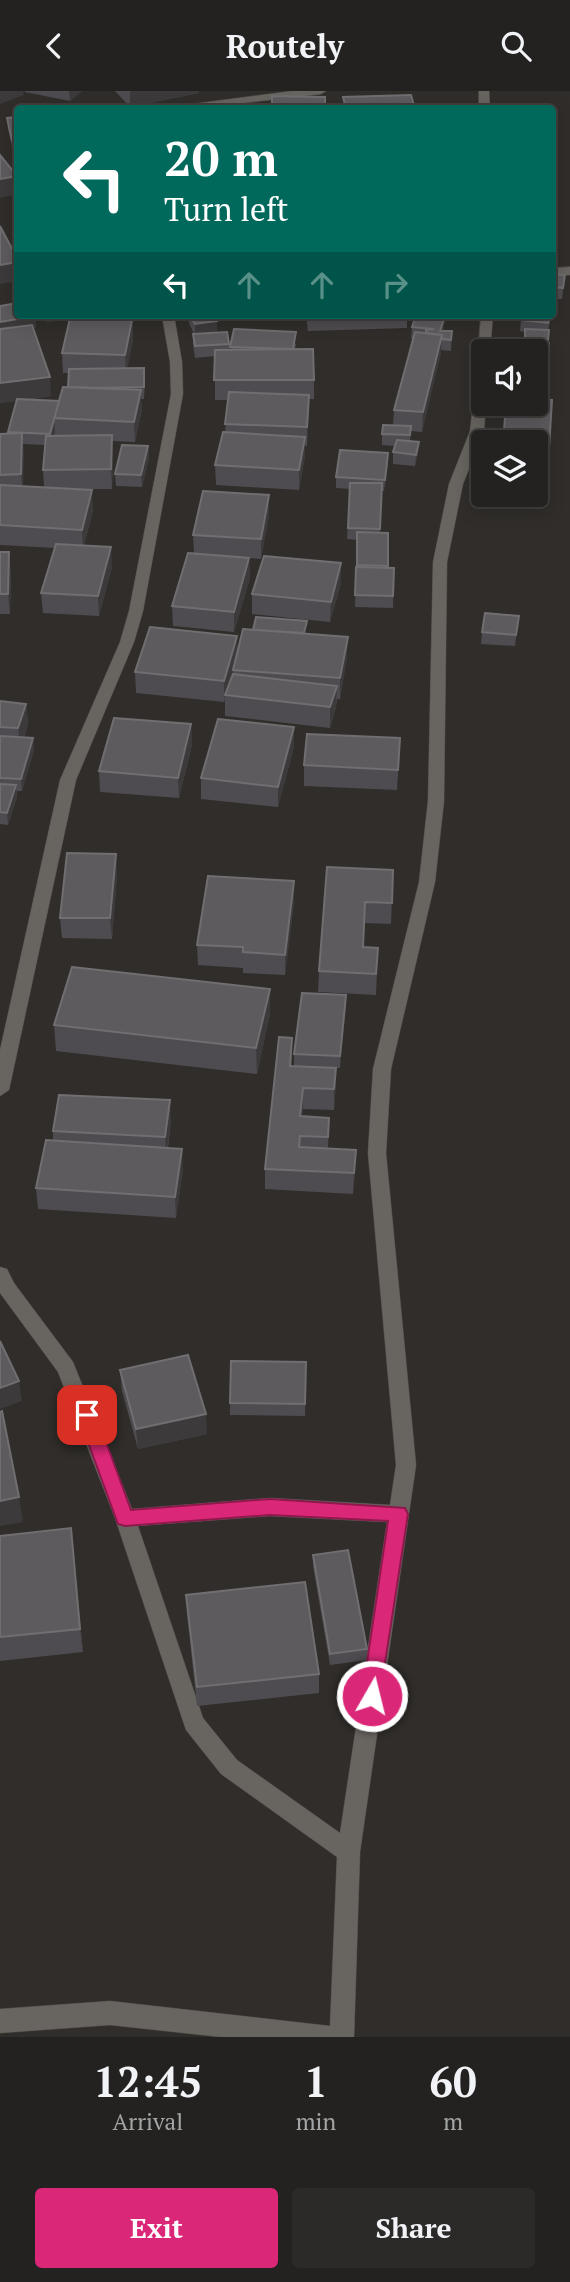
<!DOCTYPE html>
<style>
:root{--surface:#242220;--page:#2c2a29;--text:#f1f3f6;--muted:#a3a4a5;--line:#413f3e;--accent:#db2777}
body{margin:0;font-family:"PT Serif",serif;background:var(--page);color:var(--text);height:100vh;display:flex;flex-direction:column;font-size:26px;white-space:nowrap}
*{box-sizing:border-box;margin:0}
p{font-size:23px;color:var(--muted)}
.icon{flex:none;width:38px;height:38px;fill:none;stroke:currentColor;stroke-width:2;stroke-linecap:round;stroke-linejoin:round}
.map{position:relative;height:1946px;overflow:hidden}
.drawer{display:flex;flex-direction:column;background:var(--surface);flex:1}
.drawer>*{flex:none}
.hud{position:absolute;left:14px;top:14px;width:542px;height:214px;border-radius:7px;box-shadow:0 4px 18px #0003,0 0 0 2px var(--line);background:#00695c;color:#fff;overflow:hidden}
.buttons{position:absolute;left:471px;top:248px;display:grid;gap:14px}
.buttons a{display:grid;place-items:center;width:77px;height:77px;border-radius:7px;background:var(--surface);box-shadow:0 4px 18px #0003,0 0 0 2px var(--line);font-size:35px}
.pin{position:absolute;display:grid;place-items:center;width:60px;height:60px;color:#fff;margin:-30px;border-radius:14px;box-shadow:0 4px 10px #0006}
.me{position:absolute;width:77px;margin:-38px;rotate:8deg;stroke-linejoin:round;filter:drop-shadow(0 0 5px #0008)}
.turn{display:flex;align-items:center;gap:24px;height:147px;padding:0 35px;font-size:32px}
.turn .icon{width:91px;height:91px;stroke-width:2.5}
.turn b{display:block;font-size:49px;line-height:60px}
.lanes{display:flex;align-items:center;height:66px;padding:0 35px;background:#0003;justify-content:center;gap:35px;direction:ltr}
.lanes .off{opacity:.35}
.eta{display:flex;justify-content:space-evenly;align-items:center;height:119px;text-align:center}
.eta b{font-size:42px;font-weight:800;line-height:49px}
.button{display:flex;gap:14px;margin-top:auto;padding:14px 35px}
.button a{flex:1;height:80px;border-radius:7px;background:var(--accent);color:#fff;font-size:28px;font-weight:800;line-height:80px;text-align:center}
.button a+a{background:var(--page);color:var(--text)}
header{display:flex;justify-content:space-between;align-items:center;height:91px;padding:0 35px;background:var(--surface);font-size:32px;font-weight:800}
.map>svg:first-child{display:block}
</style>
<header><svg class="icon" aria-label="back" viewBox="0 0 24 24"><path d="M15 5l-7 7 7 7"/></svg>Routely<svg class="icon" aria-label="search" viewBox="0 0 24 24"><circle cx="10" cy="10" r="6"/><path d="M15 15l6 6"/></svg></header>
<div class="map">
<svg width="570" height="1946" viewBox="0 0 570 1946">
<rect width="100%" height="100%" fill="#302d2a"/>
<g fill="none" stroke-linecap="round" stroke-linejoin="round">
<!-- minor casing -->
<g stroke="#4e4b48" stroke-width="1">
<g id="minor">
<polygon points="292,0 326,0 321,3 193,18 154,18"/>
<polygon points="479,0 489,0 490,18 479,18"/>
<polygon points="570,176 570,184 553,185 553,177"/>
<polygon points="162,224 174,224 182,271 183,303 143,520 134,551 76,689 9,999 0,1005 0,959 60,689 120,551 129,520 171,303 170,271"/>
<polygon points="481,224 493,224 490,261 483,261 483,265 478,261"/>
<path d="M 483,271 L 483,313 L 486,313 L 484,340 L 463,393 L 447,471 L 444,710 L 435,791 L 391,978 L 386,1062 L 416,1374 L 360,1761 L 354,1946 L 221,1946 L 110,1934 L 0,1942 L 0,1918 L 110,1910 L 330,1935 L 337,1766 L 221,1683 L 186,1639 L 115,1427 L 58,1281 L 0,1202 L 0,1176 L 7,1178 L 14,1192 L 73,1271 L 132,1418 L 270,1407 L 390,1414 L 396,1374 L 368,1062 L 373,978 L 419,791 L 428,710 L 433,471 L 449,393 L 470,340 L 477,275 ZM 270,1425 L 387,1431 L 340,1742 L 237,1669 L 203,1627 L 138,1435 Z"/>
</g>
</g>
<!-- minor -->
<use href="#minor" fill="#686460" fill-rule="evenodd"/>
</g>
<!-- wall -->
<g fill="#4e4c50" fill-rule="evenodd">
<polygon points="25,0 82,0 70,10 25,1"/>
<polygon points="115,0 199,0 199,2 130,16"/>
<polygon points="18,26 18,60 13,60 8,38 7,27"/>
<polygon points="14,112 18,112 18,139 15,131"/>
<polygon points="553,183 565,184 562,208 553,208"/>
<path d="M 0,215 L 35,225 L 36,236 L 33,237 L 51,305 L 27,309 L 59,310 L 68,296 L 69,282 L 63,282 L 62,262 L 70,228 L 46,231 L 44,224 L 106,224 L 77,227 L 132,229 L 133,248 L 127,277 L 144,277 L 145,288 L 144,308 L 141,308 L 142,318 L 135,351 L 112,350 L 113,364 L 112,398 L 84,398 L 93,419 L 84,455 L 112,476 L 99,525 L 43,522 L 41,502 L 55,457 L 0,454 L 0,343 L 8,343 L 16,310 L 0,312 ZM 23,353 L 45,354 L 43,379 L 44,396 L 23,395 Z"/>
<polygon points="188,224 276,224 276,226 215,227 217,230 217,241 229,253 229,258 230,258 230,256 296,253 295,258 314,289 314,308 309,308 307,355 305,355 305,365 299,399 216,394 215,374 225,341 228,309 215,309 215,265 195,267 193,254 193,243 194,243 189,232"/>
<polygon points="306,224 407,224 407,237 308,240"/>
<polygon points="410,224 442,224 444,236 443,240 452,240 451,260 441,259 422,341 411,340 410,350 418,363 415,375 393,373 393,361 395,355 382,354 382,343 393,334 394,319 413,248 411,248 412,236 415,225"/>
<polygon points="521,229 550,230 548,239 549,239 547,280 545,291 540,290 538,303 536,303 536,261 524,251 525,241 520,240"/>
<polygon points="552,309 547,378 536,377 536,352"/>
<polygon points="148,355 149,367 142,396 116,395 115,383"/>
<polygon points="388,374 384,400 382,400 380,442 388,442 388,477 394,477 393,517 355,516 357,449 347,448 350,398 336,397 336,386"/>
<polygon points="269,404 269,424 261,468 249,467 250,487 234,541 173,535 172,515 194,462 193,444"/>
<polygon points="0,461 11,481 10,523 0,523"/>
<polygon points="341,492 330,531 252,523 252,503"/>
<polygon points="519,525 515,555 481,553 482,541"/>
<polygon points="307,543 347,566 340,608 337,608 336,616 330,637 225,625 225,609 224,611 136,602 135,581 237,545 237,560"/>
<polygon points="0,610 26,613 28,633 24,647 33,647 34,659 22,700 17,700 17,706 8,734 0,733"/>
<polygon points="191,633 192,654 179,707 100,701 99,680"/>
<polygon points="400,647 397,699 304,695 304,674"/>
<polygon points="294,656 278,716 201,708 201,687"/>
<polygon points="327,776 393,779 391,833 365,832 363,856 378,857 376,904 318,901 319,880"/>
<polygon points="117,784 112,848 62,847 60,827"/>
<polygon points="294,811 285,884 243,882 243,877 198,874 197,854"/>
<polygon points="270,898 270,923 257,983 56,960 54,934"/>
<polygon points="346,904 340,977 336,977 334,1019 303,1018 302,1025 329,1027 328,1058 355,1079 353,1103 265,1098 265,1078 292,968 292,975 294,975 294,963"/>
<polygon points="171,1030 168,1057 183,1078 176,1127 38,1118 36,1097 53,1049 53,1040"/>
<polygon points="306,1271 305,1325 230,1324 230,1312"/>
<polygon points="120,1279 207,1343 138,1358 122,1300"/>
<polygon points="71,1437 83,1561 0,1570 0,1445"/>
<polygon points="313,1464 367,1558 367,1569 330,1574 313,1475"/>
<polygon points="186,1504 319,1583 319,1602 197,1615 187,1523"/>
</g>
<!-- shaded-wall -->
<g fill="#3c3a3b">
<polygon points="0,0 23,0 24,4 0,13"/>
<polygon points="69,0 82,0 70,10"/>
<polygon points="130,0 199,0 199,2 130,16"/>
<polygon points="17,85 18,103 0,107 0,88"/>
<polygon points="18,171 18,190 0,193 0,174"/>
<polygon points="46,224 106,224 46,231"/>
<polygon points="35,225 36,236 0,242 0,231"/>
<polygon points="445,225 444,236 441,248 440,240"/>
<polygon points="132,229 133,248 126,284 125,264"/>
<polygon points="217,230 217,241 195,245 195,233"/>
<polygon points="442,244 441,263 422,341 423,321"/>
<polygon points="50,286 51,305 0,312 0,292"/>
<polygon points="141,299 142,318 135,351 134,331"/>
<polygon points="309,304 309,323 307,355 307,336"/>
<polygon points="54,329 55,341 51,354 50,343"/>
<polygon points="22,342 24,362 23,403 21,383"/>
<polygon points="112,344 113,364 112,398 111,378"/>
<polygon points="305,346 305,365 299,399 299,379"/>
<polygon points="419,351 418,363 415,375 416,364"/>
<polygon points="148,355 149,367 142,396 141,384"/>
<polygon points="388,362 388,374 384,400 385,389"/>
<polygon points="92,399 93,419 83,459 82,439"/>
<polygon points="269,404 269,424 261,468 261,448"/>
<polygon points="111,456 112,476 99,525 98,505"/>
<polygon points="9,461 11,481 10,523 8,503"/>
<polygon points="249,467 250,487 234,541 234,521"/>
<polygon points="341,472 341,492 330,531 331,511"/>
<polygon points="237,545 238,565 226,604 225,604 224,611 224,590"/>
<polygon points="348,546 347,566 340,608 340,587"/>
<polygon points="337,595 336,616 330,637 330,616"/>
<polygon points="26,613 28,633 20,658 18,637"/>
<polygon points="191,633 192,654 179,707 178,687"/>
<polygon points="294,636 294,656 278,716 278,696"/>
<polygon points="33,647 34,659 22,700 21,688"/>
<polygon points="16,694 17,706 8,734 7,722"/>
<polygon points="116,763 117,784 112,848 110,827"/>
<polygon points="294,790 294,811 285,884 285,864"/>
<polygon points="270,898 270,923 257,983 256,957"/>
<polygon points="346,904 346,916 340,977 340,965"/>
<polygon points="292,947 292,968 290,995 290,975"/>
<polygon points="336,977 336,998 334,1019 334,998"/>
<polygon points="303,997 303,1018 300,1046 300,1025"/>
<polygon points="170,1009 171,1030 166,1066 165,1046"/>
<polygon points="182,1058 183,1078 176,1127 175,1106"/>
<polygon points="356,1059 355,1079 353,1103 354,1082"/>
<polygon points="19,1290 22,1310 0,1318 0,1297"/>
<polygon points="206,1323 207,1343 138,1358 136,1338"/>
<polygon points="19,1406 23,1431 0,1435 0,1410"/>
<polygon points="71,1437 74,1461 83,1561 80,1538"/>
</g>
<!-- building -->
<g fill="#5d5b5e" stroke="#706e70" stroke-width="2">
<polygon points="411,4 415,18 346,18 343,6"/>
<polygon points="272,5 325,6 325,18 272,18"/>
<polygon points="171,13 172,18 148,18 147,14"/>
<polygon points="18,26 18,49 12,49 7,27"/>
<polygon points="0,64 17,85 0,88"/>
<polygon points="14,112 18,112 18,126"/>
<polygon points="0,135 18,169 18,171 0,174"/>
<polygon points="553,183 565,184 563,197 553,196"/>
<polygon points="18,212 18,224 34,224 35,225 0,231 0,215"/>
<polygon points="190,224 213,224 217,230 195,233"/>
<polygon points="416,224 445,225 440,240 452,240 451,249 442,248 442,244 426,242 426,239 434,238 412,236"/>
<polygon points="522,224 550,224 548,232 521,229"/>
<polygon points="70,227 132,229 125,264 62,262"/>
<polygon points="32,234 50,286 0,292 0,238"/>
<polygon points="234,238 296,241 293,258 230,256"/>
<polygon points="525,238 549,239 548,249 525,248"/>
<polygon points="227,241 229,253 195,255 193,243"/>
<polygon points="415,241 442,244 423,321 394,319"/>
<polygon points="521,251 549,252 549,263 536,263 536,261 520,261"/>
<polygon points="313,258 314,289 214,289 215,259"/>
<polygon points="536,268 548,269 546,279 536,279"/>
<polygon points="144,277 144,296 101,297 68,296 69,278"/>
<polygon points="536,282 540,282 539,292 536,292"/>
<polygon points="63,296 141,299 134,331 54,327"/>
<polygon points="229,301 309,304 307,336 225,333"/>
<polygon points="17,308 59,310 50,343 8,341"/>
<polygon points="536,308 552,309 549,358 536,358 536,352 503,352 506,313 536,313"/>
<polygon points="383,334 411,335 410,344 382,343"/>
<polygon points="223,341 305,346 299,379 215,374"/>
<polygon points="22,342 21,383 0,384 0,343"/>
<polygon points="112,344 111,378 43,379 46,345"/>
<polygon points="397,349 419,351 416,364 393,361"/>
<polygon points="122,354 148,355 141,384 115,383"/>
<polygon points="340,359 388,362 385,389 336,386"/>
<polygon points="350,392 382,392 380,438 348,437"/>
<polygon points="0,394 92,399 82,439 0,434"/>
<polygon points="203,400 269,404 261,448 193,444"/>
<polygon points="357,441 388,442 388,475 357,474"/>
<polygon points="56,453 111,456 98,505 41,502"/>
<polygon points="0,461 9,461 8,503 0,503"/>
<polygon points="188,462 249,467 234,521 172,515"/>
<polygon points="264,465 341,472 331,511 252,503"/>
<polygon points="356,476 394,477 393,505 355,504"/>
<polygon points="485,522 519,525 516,544 482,541"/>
<polygon points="256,526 307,530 304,542 253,539"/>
<polygon points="150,536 237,545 224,590 135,581"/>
<polygon points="243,538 348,546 340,587 233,579"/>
<polygon points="233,583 337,595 330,616 225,604"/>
<polygon points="0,610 26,613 18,637 0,636"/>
<polygon points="114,627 191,633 178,687 99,680"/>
<polygon points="218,628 294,636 278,696 201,687"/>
<polygon points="307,643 400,647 398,679 304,674"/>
<polygon points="0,645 33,647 21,688 0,687"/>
<polygon points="0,693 16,694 7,722 0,721"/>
<polygon points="67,762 116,763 110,827 60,827"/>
<polygon points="327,776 393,779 392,812 365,811 363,856 378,857 376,883 319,880"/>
<polygon points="208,785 294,790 285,864 243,861 243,856 197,854"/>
<polygon points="72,876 270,898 256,957 54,934"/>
<polygon points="302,902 346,904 340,965 294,963"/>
<polygon points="279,946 292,947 290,975 336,977 334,998 303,997 300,1025 329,1027 328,1046 300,1045 299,1056 356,1059 354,1082 265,1078"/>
<polygon points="59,1004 170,1009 165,1046 53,1040"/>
<polygon points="46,1049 182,1058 175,1106 36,1097"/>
<polygon points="0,1250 19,1290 0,1297"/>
<polygon points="188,1264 206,1323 136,1338 120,1279"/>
<polygon points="231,1270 306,1271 305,1313 230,1312"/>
<polygon points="2,1320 19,1406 0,1410 0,1321"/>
<polygon points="71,1437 80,1538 0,1546 0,1445"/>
<polygon points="348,1459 367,1558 330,1563 313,1464"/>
<polygon points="305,1491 319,1583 197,1596 186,1504"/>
</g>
<!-- route -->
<polygon fill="#db2777" stroke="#8e194d" stroke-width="2" points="87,1317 96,1324 131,1419 270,1408 405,1417 408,1423 379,1611 372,1614 365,1611 362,1605 388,1430 270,1424 125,1435 118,1433 78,1324"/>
</svg>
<div class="buttons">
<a><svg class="icon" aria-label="sound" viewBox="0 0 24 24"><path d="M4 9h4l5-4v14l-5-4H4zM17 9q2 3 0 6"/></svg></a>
<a><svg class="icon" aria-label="layers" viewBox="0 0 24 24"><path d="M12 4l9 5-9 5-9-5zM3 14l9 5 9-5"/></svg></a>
</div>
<div class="pin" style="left:87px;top:1324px;background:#d93025"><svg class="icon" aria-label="arrive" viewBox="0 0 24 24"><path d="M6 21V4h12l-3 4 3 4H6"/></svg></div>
<svg class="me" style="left:372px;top:1605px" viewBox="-20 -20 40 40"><circle r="17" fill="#db2777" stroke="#fff" stroke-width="3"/><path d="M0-11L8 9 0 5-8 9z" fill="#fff"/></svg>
<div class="hud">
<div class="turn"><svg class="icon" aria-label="left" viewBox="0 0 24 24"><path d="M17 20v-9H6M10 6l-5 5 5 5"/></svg><div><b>20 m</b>Turn left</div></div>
<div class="lanes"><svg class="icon" aria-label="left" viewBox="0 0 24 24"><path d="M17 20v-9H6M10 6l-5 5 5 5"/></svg><svg class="icon off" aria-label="ahead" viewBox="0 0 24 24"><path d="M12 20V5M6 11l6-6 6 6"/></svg><svg class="icon off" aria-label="ahead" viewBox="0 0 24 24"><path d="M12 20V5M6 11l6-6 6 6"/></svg><svg class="icon off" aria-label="right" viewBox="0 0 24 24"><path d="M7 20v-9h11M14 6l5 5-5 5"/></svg></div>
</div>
</div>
<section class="drawer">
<div class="eta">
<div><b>12:45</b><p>Arrival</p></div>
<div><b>1</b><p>min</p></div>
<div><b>60</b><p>m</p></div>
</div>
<div class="button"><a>Exit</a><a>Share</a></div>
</section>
